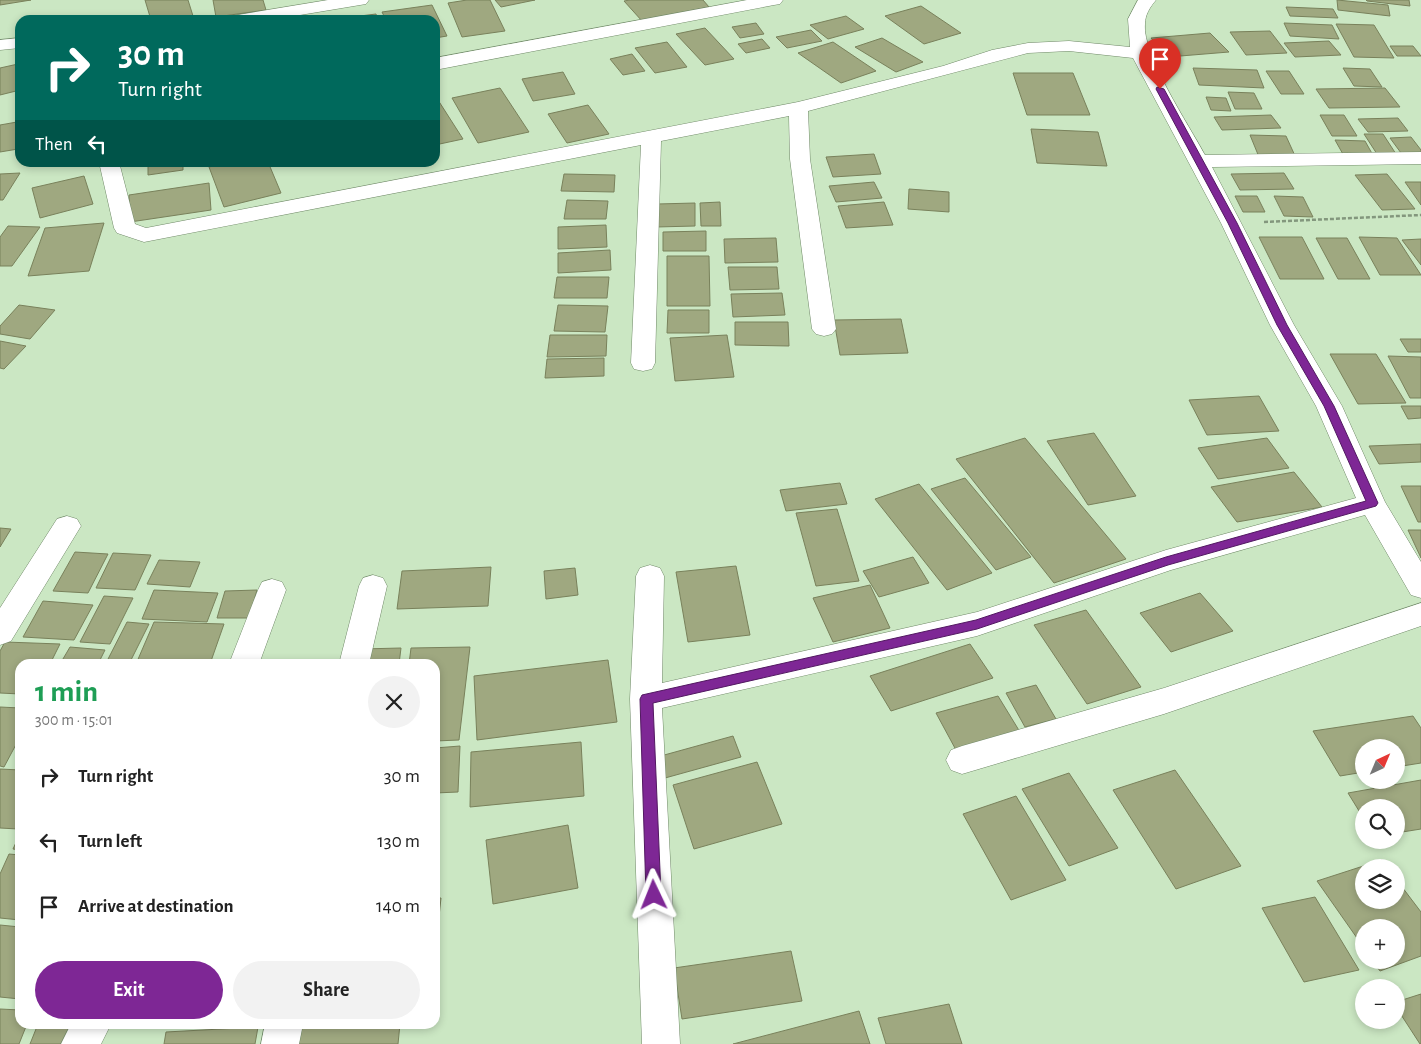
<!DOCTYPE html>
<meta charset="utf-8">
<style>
:root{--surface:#fff;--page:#f2f2f2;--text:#222;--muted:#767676;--accent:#7e2795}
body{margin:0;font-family:"Alegreya Sans",sans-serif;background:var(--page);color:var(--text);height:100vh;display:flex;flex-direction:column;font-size:19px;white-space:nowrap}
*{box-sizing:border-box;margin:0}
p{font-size:16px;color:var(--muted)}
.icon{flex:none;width:28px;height:28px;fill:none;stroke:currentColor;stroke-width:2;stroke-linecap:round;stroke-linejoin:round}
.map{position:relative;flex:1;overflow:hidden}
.details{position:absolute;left:15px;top:659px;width:425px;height:370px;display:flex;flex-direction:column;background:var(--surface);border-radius:15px;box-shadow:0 2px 8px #0003}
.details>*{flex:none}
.top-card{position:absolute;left:15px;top:15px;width:425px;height:152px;border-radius:15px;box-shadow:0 2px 8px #0003;background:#00695c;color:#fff;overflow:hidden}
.needle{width:32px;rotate:44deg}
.fabs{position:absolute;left:1355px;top:739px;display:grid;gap:10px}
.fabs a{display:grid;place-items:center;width:50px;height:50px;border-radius:50%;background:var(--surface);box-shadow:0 2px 8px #0003;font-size:25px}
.pin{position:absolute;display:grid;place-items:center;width:42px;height:42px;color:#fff;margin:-51px -21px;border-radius:50% 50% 50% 0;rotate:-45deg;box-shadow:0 0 5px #0007}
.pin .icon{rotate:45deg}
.me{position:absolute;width:55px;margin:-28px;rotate:358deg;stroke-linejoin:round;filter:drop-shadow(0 0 4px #0008)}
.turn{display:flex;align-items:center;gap:18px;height:105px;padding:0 20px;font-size:22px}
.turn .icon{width:65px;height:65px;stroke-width:2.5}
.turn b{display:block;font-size:35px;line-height:42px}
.then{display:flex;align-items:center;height:48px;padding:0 20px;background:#0003;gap:10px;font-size:19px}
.round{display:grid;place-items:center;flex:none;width:52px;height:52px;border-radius:26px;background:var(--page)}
.overview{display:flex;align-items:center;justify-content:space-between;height:85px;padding:0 20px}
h1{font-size:30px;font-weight:700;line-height:38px;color:#1e9e55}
.action{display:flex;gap:10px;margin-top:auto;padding:10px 20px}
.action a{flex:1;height:58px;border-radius:30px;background:var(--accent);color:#fff;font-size:20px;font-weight:700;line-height:58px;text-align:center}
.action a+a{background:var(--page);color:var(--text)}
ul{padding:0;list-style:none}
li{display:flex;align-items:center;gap:15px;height:65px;padding:0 20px}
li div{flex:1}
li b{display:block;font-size:19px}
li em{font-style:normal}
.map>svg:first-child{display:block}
</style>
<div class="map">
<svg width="1421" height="1044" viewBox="0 0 1421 1044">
<rect width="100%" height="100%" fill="#cbe7c3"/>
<!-- building -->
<g fill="#9fa880" stroke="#79815b">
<polygon points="0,0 31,0 0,5"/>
<polygon points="145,0 188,0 193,16 171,20 151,20"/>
<polygon points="213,0 263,0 266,10 216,17"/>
<polygon points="467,0 490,0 505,31 462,37 448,3"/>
<polygon points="495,0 535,0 501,7"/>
<polygon points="630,0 703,0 709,7 642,21 624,1"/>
<polygon points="1337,0 1388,5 1390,16 1338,10"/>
<polygon points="1366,0 1409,0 1410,6 1367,1"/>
<polygon points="432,5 447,36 435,38 435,20 386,20 382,12"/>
<polygon points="921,6 961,33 924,44 885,16"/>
<polygon points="1286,7 1333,9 1338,18 1290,16"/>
<polygon points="376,14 378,20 344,18"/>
<polygon points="846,16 864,29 828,39 810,25"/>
<polygon points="756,23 764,34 740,38 732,27"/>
<polygon points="1284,23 1332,25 1339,39 1290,36"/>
<polygon points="1336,24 1374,25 1394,58 1354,57"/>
<polygon points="705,28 734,59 705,65 676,34"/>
<polygon points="811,30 822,41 787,48 776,37"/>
<polygon points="1270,31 1287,53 1246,55 1230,32"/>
<polygon points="1210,33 1229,52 1168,57 1151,38"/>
<polygon points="882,38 923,62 896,72 855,47"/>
<polygon points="762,39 770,48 746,53 738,44"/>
<polygon points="1329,41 1341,55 1295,57 1284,43"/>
<polygon points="667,42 687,67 655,73 635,48"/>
<polygon points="833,42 876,71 841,83 798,53"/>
<polygon points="1390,46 1413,46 1421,56 1397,56"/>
<polygon points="632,54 645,71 623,75 610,59"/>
<polygon points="18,64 20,90 0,95 0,68"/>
<polygon points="1193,68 1257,70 1264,88 1199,85"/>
<polygon points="1343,68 1370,69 1382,87 1354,86"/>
<polygon points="1266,71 1289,71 1304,94 1281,94"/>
<polygon points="563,72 575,94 533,101 522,79"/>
<polygon points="1013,73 1073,73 1090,115 1027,115"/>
<polygon points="500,88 529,132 478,143 452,98"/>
<polygon points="1385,88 1400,107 1329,108 1316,89"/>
<polygon points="1228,92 1254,93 1262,109 1235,109"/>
<polygon points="1206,97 1226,98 1231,111 1211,110"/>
<polygon points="438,100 463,139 435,145 435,101"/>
<polygon points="588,105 609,134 567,143 548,114"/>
<polygon points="1271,115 1281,128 1222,130 1214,117"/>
<polygon points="1320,115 1344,115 1357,136 1332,136"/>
<polygon points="1398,118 1408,131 1368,132 1358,119"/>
<polygon points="17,122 18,149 0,152 0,125"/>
<polygon points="1031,129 1098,132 1107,166 1037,163"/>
<polygon points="1364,134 1383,134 1396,154 1377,154"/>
<polygon points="1250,135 1286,136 1296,158 1259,157"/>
<polygon points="1411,137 1421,150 1421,156 1404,157 1390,138"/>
<polygon points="1335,140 1365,141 1374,157 1344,156"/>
<polygon points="874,154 881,174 833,177 826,157"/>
<polygon points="148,162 183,162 183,170 148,175"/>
<polygon points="229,162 268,162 281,193 224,207 209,167"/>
<polygon points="20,173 3,200 0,200 0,174"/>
<polygon points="1284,173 1294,189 1240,190 1231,174"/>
<polygon points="564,174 615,175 614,192 561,191"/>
<polygon points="1387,174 1415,209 1382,210 1355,175"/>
<polygon points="84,176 93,204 40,218 32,188"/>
<polygon points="874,182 882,198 836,202 829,186"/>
<polygon points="1405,182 1421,182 1421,205"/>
<polygon points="209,183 211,210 130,222 129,195"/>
<polygon points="909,189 949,192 949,212 908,209"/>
<polygon points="1235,196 1257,196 1265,212 1243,212"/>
<polygon points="1274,196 1303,197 1313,217 1284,216"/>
<polygon points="567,200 608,201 606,219 564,219"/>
<polygon points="720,202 721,226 701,226 700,203"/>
<polygon points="884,202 893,225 846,228 838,206"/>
<polygon points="695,203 695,226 656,227 657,204"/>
<polygon points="104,223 89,271 28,276 45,228"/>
<polygon points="606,225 607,247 558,249 558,227"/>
<polygon points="8,226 40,227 12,266 0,266 0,237"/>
<polygon points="706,231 706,251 663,251 663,232"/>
<polygon points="1259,237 1302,237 1324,279 1280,279"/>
<polygon points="1359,237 1397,238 1421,275 1380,275"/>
<polygon points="776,238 778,262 725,263 724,239"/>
<polygon points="1316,238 1347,238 1370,279 1338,279"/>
<polygon points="1421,239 1421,265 1402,240"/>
<polygon points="610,250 611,270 558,273 558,253"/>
<polygon points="667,256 709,256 710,306 667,306"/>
<polygon points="728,267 777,267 779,289 730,290"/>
<polygon points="557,277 609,277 607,298 554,298"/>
<polygon points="782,293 785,315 733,317 731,294"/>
<polygon points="19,305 55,310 30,339 0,334 0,326"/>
<polygon points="558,305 608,306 605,332 554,331"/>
<polygon points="668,310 709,310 709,333 667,333"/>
<polygon points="901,319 908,353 840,355 834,320"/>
<polygon points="735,322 788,322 789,346 735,345"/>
<polygon points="550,335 607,335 606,356 547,357"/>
<polygon points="727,335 734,377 675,381 670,338"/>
<polygon points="1400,339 1421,339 1421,352 1408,352"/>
<polygon points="0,341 26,346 4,369 0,368"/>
<polygon points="1330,354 1376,354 1406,403 1358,404"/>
<polygon points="1388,356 1421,357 1421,398 1410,398"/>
<polygon points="604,358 604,376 545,378 547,359"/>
<polygon points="1259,396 1279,431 1207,435 1189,400"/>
<polygon points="1401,406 1421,406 1421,418 1408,419"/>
<polygon points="1094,433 1136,496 1088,505 1047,441"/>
<polygon points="1025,438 1126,559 1054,583 956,459"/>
<polygon points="1267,438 1289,468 1218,479 1198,448"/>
<polygon points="1421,444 1421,462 1379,464 1369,446"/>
<polygon points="1294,472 1322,507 1237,522 1211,487"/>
<polygon points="965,478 1031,557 996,570 931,489"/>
<polygon points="840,483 847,504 786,511 780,490"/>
<polygon points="919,484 992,573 947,590 875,499"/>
<polygon points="1401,486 1421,486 1421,522 1418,522"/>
<polygon points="837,509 859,581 816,586 796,513"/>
<polygon points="0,528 11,529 0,547"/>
<polygon points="1408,530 1421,530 1421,558"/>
<polygon points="75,552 108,554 88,593 53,591"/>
<polygon points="113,553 151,555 135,590 96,588"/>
<polygon points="913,557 929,583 879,597 863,571"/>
<polygon points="159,560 200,562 190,587 147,584"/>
<polygon points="736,566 750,635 688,642 676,572"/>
<polygon points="491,567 488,606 397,609 402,571"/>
<polygon points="575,568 578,595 546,599 544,571"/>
<polygon points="870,585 890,628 833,642 813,598"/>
<polygon points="154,590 218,593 207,622 142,619"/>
<polygon points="257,590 249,618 217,618 225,591"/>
<polygon points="1200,593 1233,631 1171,652 1140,613"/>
<polygon points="104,596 133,598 110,644 80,642"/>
<polygon points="43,601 93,605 74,640 23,637"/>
<polygon points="1086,610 1141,687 1087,704 1034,625"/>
<polygon points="127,622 149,624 129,664 106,663"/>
<polygon points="154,622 224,624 210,664 136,664"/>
<polygon points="5,642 60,644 50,664 20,664 20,694 0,693 0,651"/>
<polygon points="970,644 993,678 891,711 870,676"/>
<polygon points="70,647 105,650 98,664 60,664"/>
<polygon points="470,647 459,740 435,741 435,664 409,664 411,648"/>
<polygon points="401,648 399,664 359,664 361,649"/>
<polygon points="608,660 617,722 477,740 474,676"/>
<polygon points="1036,685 1056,719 1025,727 1006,693"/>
<polygon points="998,696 1020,732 956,750 936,713"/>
<polygon points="0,707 20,708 20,737 4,767 0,766"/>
<polygon points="1413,716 1421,728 1421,763 1396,767 1396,748 1364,748 1364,772 1340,776 1313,731"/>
<polygon points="733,736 741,757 665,778 657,757"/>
<polygon points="581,742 584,796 470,807 471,752"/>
<polygon points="460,746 458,792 435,793 435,748"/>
<polygon points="757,762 782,824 694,849 673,785"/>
<polygon points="0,769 20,770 20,823 18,829 0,828"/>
<polygon points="1175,770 1241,866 1176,889 1113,790"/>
<polygon points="1069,773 1118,848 1069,866 1022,789"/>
<polygon points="1421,780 1421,829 1396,833 1396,808 1364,808 1364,819 1348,793"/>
<polygon points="1016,796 1066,880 1011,900 963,814"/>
<polygon points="568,825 578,888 493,904 486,840"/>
<polygon points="20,834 20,850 13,849"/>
<polygon points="9,854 20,855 20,920 0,918 0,874"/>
<polygon points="1382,860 1388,868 1364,868 1364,900 1396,900 1396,879 1421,912 1421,956 1380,971 1372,960 1396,960 1396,928 1364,928 1364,948 1317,881"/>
<polygon points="1315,897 1359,970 1304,982 1262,908"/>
<polygon points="435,898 441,898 435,954"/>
<polygon points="0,925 20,927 20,999 0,997"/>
<polygon points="791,951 802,1001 682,1019 674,968"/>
<polygon points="1421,994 1421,1044 1420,1044 1396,1007 1396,1002"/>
<polygon points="949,1004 962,1044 886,1044 878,1018"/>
<polygon points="0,1009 20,1010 20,1024 27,1024 19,1044 0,1044"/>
<polygon points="859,1011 870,1044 733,1044"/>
<polygon points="38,1024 74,1024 67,1044 30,1044"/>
<polygon points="295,1024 400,1024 398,1044 292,1044"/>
<polygon points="258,1027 255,1044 164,1044 166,1032"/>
</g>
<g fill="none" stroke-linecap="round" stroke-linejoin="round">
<!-- street casing -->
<g stroke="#708968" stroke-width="1">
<g id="street">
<polygon points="328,0 369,0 366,4 270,20 229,20 232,16"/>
<polygon points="747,0 783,0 780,4 774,5 435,70 435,58"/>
<path d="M 1138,0 L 1156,0 C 1150,7 1145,15 1145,24 C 1142,55 1189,125 1205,155 L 1421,152 L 1421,164 L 1212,167 L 1294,325 L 1342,406 L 1385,502 L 1421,562 L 1421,598 L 1411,595 L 1365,515 L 1171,570 L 977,636 L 662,708 L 680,1044 L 642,1044 L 630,699 L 636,576 L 640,568 L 650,565 L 660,568 L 664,576 L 662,683 L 977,612 L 1166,550 L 1356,498 L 1316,406 L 1270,325 L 1221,223 L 1133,58 L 1069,51 L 1028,53 L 808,111 L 810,159 L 836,329 L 832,334 L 824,336 L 816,334 L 812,329 L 790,159 L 789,116 L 661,141 L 655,363 L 652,369 L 643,371 L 634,369 L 631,363 L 641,145 L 144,242 L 117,233 L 114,228 L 99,162 L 119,162 L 135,224 L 146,228 L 798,102 L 943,66 L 992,50 L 1028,43 L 1069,41 L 1130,47 L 1128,19 Z"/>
<polygon points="20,38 20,48 0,50 0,40"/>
<polygon points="67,516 77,519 81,526 11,641 0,645 0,608 57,519"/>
<polygon points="373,575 383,578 387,586 369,664 339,664 359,586 363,578"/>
<polygon points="272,579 282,582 286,590 259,664 229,664 258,590 262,582"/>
<polygon points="1421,603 1421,626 1164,714 962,774 951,770 946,760 951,750 962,746 1164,688"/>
<polygon points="71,1024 111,1024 101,1044 61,1044"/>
<polygon points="265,1024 303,1024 299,1044 261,1044"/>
</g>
</g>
<!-- path -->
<polyline stroke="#83977d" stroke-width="2.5" stroke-dasharray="4 2" stroke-linecap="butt" points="1264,222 1421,215"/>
<!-- street -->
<use href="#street" fill="#fff" fill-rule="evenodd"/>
</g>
<!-- route -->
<polygon fill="#7e2795" stroke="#521961" points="1157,87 1164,89 1237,223 1287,325 1334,406 1378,503 1376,506 1168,565 977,629 653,703 661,895 659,900 654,902 649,900 646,895 640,699 642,695 976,620 1166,557 1366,501 1324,406 1277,325 1228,223 1156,89"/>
</svg>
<div class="fabs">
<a><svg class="needle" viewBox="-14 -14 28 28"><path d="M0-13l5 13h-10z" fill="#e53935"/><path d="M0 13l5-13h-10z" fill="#767676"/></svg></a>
<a><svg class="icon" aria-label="search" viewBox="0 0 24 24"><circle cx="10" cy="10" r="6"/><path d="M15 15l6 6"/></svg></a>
<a><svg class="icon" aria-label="layers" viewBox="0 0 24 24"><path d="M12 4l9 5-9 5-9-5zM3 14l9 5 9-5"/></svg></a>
<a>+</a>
<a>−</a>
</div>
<div class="pin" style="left:1160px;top:89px;background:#d93025"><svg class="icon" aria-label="arrive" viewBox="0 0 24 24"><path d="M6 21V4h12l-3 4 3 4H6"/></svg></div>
<svg class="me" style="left:654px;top:895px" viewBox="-20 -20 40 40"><path d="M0-17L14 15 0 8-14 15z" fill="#7e2795" stroke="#fff" stroke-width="4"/></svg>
<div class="top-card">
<div class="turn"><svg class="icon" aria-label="right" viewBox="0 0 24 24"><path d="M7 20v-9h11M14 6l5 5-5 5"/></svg><div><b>30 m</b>Turn right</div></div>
<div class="then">Then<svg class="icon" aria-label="left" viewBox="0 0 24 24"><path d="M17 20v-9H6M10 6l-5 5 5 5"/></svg></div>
</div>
<section class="details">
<div class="overview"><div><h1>1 min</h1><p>300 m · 15:01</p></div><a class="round"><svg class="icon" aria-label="close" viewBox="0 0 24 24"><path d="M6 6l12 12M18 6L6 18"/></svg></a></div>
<ul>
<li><svg class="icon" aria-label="right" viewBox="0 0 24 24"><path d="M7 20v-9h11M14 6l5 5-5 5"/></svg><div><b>Turn right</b></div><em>30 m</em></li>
<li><svg class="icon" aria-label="left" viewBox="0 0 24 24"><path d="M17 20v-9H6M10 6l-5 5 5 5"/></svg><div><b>Turn left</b></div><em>130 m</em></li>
<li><svg class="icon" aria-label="arrive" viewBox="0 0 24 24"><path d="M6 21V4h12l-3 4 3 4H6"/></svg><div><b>Arrive at destination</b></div><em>140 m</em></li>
</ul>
<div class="action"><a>Exit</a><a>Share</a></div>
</section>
</div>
